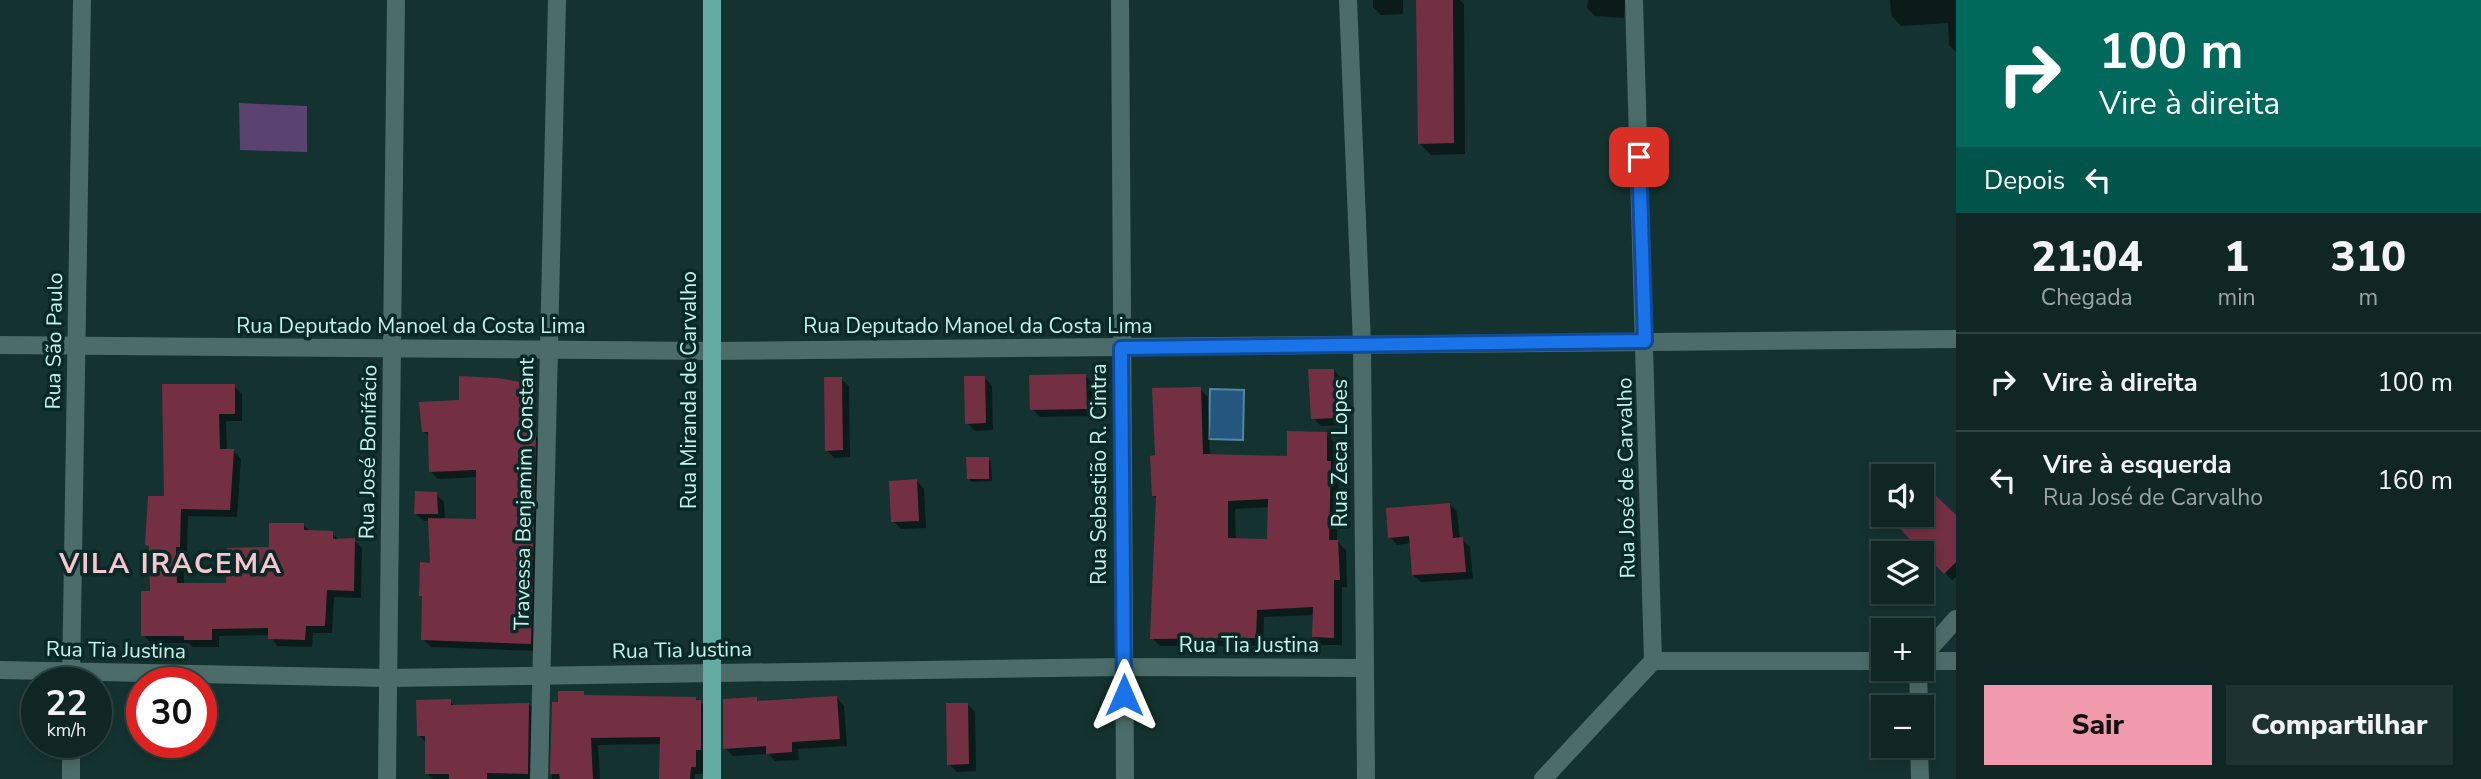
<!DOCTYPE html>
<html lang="pt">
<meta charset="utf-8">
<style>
:root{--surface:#0f2624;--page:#1d3231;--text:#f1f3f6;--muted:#9ba5a6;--line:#2f4341;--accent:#f29aad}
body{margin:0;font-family:"Nunito Sans",sans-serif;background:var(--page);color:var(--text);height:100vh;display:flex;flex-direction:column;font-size:26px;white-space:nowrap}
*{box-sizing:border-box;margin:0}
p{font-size:23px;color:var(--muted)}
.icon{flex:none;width:38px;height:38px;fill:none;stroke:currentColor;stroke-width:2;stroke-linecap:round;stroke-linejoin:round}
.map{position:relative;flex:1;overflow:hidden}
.drawer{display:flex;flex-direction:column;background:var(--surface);width:525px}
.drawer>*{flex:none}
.guide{background:#00695c;color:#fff;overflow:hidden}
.tools{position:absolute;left:1871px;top:464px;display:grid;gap:14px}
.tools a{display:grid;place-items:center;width:63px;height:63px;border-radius:0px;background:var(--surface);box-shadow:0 4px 10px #0003,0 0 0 2px var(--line);font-size:35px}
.speed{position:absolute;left:21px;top:667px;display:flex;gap:14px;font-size:35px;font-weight:700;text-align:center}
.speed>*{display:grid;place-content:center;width:91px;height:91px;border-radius:50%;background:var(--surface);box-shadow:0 4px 10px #0003,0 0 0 2px var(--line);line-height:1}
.speed small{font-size:18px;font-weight:400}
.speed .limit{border:10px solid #d22;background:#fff;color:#111}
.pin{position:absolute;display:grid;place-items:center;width:60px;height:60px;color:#fff;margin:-30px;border-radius:14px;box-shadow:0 4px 10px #0006}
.me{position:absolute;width:77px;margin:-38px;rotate:0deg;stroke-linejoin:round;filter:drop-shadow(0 0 5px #0008)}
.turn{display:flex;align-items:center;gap:24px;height:147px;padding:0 28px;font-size:32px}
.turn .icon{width:91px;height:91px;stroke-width:2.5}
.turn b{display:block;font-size:49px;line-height:60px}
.then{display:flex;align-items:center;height:66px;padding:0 28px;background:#0003;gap:14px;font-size:26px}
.eta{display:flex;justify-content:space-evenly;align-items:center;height:119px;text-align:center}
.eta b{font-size:42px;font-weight:800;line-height:49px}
.action{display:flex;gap:14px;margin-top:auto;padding:14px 28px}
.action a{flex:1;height:80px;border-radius:0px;background:var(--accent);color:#111;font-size:28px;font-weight:800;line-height:80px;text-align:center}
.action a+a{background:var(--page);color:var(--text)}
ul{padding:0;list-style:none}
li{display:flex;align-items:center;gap:21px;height:98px;padding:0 28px;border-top:2px solid var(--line)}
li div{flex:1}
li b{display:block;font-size:26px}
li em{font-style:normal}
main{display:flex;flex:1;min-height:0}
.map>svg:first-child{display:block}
</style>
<main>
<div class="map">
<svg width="1956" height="779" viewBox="0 0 1956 779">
<rect width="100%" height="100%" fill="#143330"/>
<!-- green -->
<polygon fill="#5a4371" points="239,103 307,106 307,152 240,150"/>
<!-- water -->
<polygon fill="#245780" stroke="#5486a0" stroke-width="2" points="1210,389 1244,390 1243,440 1209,439"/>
<!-- shadow -->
<g fill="#0007" fill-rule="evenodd">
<polygon points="1373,0 1403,0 1403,14 1381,15 1373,7"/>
<polygon points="1418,0 1460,0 1464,4 1465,154 1431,155 1419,143"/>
<polygon points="1588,0 1625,0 1624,18 1595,16 1587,8"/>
<polygon points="1890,0 1956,0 1956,52 1949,45 1948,23 1901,26 1891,15"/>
<polygon points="1334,370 1341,378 1343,425 1321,426 1313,418"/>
<polygon points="1085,376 1093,383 1094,416 1040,417 1032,409"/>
<polygon points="985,378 992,386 993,430 975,431 967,423"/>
<polygon points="841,379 849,386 850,457 834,458 827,450"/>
<polygon points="524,384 532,392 530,434 535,435 543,443 538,651 431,647 423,639 424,599 420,595 432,564 430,521 424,521 416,514 436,494 444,502 445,520 478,521 478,477 438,479 430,471 430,437 424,432 461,402"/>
<polygon points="234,386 242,394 242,421 226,421 227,451 233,451 241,459 237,517 188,516 187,554 183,554 184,585 228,585 303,524 311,532 332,533 339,540 354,540 362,548 361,598 334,597 332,633 313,633 312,647 277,646 270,635 219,636 219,647 193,647 189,643 151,643 143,635 152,593 151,549 147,545 166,498"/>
<path d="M 1200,389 L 1208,397 L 1210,456 L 1288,457 L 1326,434 L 1334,442 L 1335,467 L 1339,471 L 1337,541 L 1346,550 L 1347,587 L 1342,587 L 1342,645 L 1322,645 L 1314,636 L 1315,615 L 1264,617 L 1263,646 L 1160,646 L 1152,638 L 1157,499 L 1153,495 ZM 1269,507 L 1268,541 L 1236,540 L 1235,509 Z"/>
<polygon points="988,459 991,462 992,481 972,482 968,478"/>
<polygon points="917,481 924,489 926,528 901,529 893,521"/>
<polygon points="1936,498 1956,518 1956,577 1952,580 1902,529 1922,514"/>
<polygon points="1450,504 1457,512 1460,539 1462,539 1470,547 1473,579 1421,582 1413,575 1411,543 1397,545 1390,537"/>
<polygon points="583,693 587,697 696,698 708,710 708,757 703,757 703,774 695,774 695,779 661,779 662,744 598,745 600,779 552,779 554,704"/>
<polygon points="837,698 844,706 847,746 798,749 799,760 775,761 769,754 733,756 725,748 756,699 760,703"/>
<polygon points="450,701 455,707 529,704 536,712 535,779 433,779 427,773 427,744 419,735"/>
<polygon points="967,704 975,712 976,771 957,772 949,764"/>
</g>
<!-- building -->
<g fill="#733042" fill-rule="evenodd">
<polygon points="1416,0 1453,0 1454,143 1418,144"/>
<polygon points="1308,369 1334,369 1336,418 1311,419"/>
<polygon points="1086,374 1087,409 1030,410 1029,375"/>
<polygon points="459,376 498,378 525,383 522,432 536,433 531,644 421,640 422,596 419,596 420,562 430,563 428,518 476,519 476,470 429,472 428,432 422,432 419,402 459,400"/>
<polygon points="964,376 985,376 986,423 965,424"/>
<polygon points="824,377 842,377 843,450 825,451"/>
<polygon points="162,384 235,384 235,414 219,414 220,449 234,449 230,510 181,509 180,547 176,547 177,583 226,583 227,548 269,547 269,523 304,523 304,530 333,531 333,539 355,538 354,591 327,590 325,626 306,626 305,640 268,639 268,628 212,629 212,640 184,640 184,636 141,636 141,591 150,591 149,546 145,545 148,496 164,496"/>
<path d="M 1201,387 L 1203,454 L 1287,456 L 1287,431 L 1327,432 L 1327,461 L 1331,461 L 1329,540 L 1338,540 L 1340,580 L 1334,580 L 1334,638 L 1312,637 L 1313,607 L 1257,610 L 1256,638 L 1150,639 L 1156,496 L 1152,496 L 1150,456 L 1155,455 L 1152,388 ZM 1268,499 L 1267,539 L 1228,538 L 1228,501 Z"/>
<polygon points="966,457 989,457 989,479 967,479"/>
<polygon points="917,479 919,521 891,522 889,481"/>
<polygon points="415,491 437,492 438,514 414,514"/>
<polygon points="1936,496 1956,515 1956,562 1944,574 1900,529 1914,515 1916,517 1922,514 1922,511"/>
<polygon points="1450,503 1453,538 1463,537 1466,572 1412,575 1409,536 1388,538 1386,508"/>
<polygon points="558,691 584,691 584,695 696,697 696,700 701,700 701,750 696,750 696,767 691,767 690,779 659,779 660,737 591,738 593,779 560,779 559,774 550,774 552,702 558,702"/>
<polygon points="837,696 840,739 792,742 792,752 766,754 766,746 723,749 723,699 757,697 757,701"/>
<polygon points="451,699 451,705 529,703 528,774 487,773 487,779 449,779 449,774 425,774 425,736 417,736 416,700"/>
<polygon points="946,703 968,703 969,764 947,765"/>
</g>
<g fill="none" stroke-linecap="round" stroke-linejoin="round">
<!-- minor -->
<g stroke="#4b6c68" stroke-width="18">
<polyline points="1120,0 1125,779"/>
<polyline points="1348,0 1362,344 1366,779"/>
<polyline points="1634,0 1653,661"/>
<polyline points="0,345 711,351 1956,339"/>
<polyline points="1922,657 1956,619"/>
<polyline points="1653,661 1883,661"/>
<polyline points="1922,661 1956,661"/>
<polyline points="1918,668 1919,707"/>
<polyline points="0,670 387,678 1124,667 1364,668"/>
<polyline points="71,682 82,0"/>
<polyline points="1919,746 1920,779"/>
<polyline points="71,779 71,742"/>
<polyline points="387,779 396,0"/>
<polyline points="539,779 557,0"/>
<polyline points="1543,779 1653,661"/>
</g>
<!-- major -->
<polyline stroke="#63aaa1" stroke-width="18" points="712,0 712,779"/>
</g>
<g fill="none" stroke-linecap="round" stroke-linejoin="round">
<!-- route casing -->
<g stroke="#114b97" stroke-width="18">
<polyline id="route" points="1124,695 1121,348 1645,341 1639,157"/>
</g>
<!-- route -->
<use href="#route" stroke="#1a73e8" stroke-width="12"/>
</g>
<g text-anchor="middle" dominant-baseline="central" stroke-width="7" stroke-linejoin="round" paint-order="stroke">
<!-- street labels -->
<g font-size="21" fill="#c5f2ec" stroke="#092926">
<text x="411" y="326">Rua Deputado Manoel da Costa Lima</text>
<text x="978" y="326">Rua Deputado Manoel da Costa Lima</text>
<text transform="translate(54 341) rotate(-89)">Rua São Paulo</text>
<text transform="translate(689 390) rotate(-90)">Rua Miranda de Carvalho</text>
<text transform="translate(368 452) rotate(-89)">Rua José Bonifácio</text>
<text transform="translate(1340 453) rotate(-90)">Rua Zeca Lopes</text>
<text transform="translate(1099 474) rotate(-90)">Rua Sebastião R. Cintra</text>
<text transform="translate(1626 478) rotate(-91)">Rua José de Carvalho</text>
<text transform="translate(524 494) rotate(-89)">Travessa Benjamim Constant</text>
<text x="1249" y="645">Rua Tia Justina</text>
<text transform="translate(116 650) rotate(1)">Rua Tia Justina</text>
<text transform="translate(682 650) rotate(-1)">Rua Tia Justina</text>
</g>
<!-- district labels -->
<g font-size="28" font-weight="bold" letter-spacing="2" fill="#f9c5cf" stroke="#092926">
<text x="171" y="564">VILA IRACEMA</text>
</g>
</g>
</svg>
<div class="tools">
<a><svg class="icon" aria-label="sound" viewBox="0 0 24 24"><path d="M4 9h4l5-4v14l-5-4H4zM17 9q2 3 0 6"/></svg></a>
<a><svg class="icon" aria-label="layers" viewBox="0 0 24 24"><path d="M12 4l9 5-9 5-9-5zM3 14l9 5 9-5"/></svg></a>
<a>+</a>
<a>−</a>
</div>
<div class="speed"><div>22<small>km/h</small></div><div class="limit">30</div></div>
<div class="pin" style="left:1639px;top:157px;background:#d93025"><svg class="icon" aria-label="arrive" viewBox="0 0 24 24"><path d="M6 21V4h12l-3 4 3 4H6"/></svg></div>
<svg class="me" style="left:1124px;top:695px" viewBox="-20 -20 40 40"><path d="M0-17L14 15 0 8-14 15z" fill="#1a73e8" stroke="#fff" stroke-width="4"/></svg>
</div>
<section class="drawer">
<div class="guide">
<div class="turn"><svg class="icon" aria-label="right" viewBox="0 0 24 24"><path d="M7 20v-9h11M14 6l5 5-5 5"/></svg><div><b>100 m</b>Vire à direita</div></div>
<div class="then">Depois<svg class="icon" aria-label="left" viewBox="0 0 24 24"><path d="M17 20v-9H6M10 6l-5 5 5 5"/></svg></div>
</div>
<div class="eta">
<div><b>21:04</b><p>Chegada</p></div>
<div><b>1</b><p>min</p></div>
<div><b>310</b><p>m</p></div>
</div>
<ul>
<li><svg class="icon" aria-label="right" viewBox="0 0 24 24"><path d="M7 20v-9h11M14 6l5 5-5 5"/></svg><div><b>Vire à direita</b></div><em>100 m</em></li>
<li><svg class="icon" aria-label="left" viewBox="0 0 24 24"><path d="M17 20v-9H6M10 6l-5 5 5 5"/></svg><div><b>Vire à esquerda</b><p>Rua José de Carvalho</p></div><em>160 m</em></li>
</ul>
<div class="action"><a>Sair</a><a>Compartilhar</a></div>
</section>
</main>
